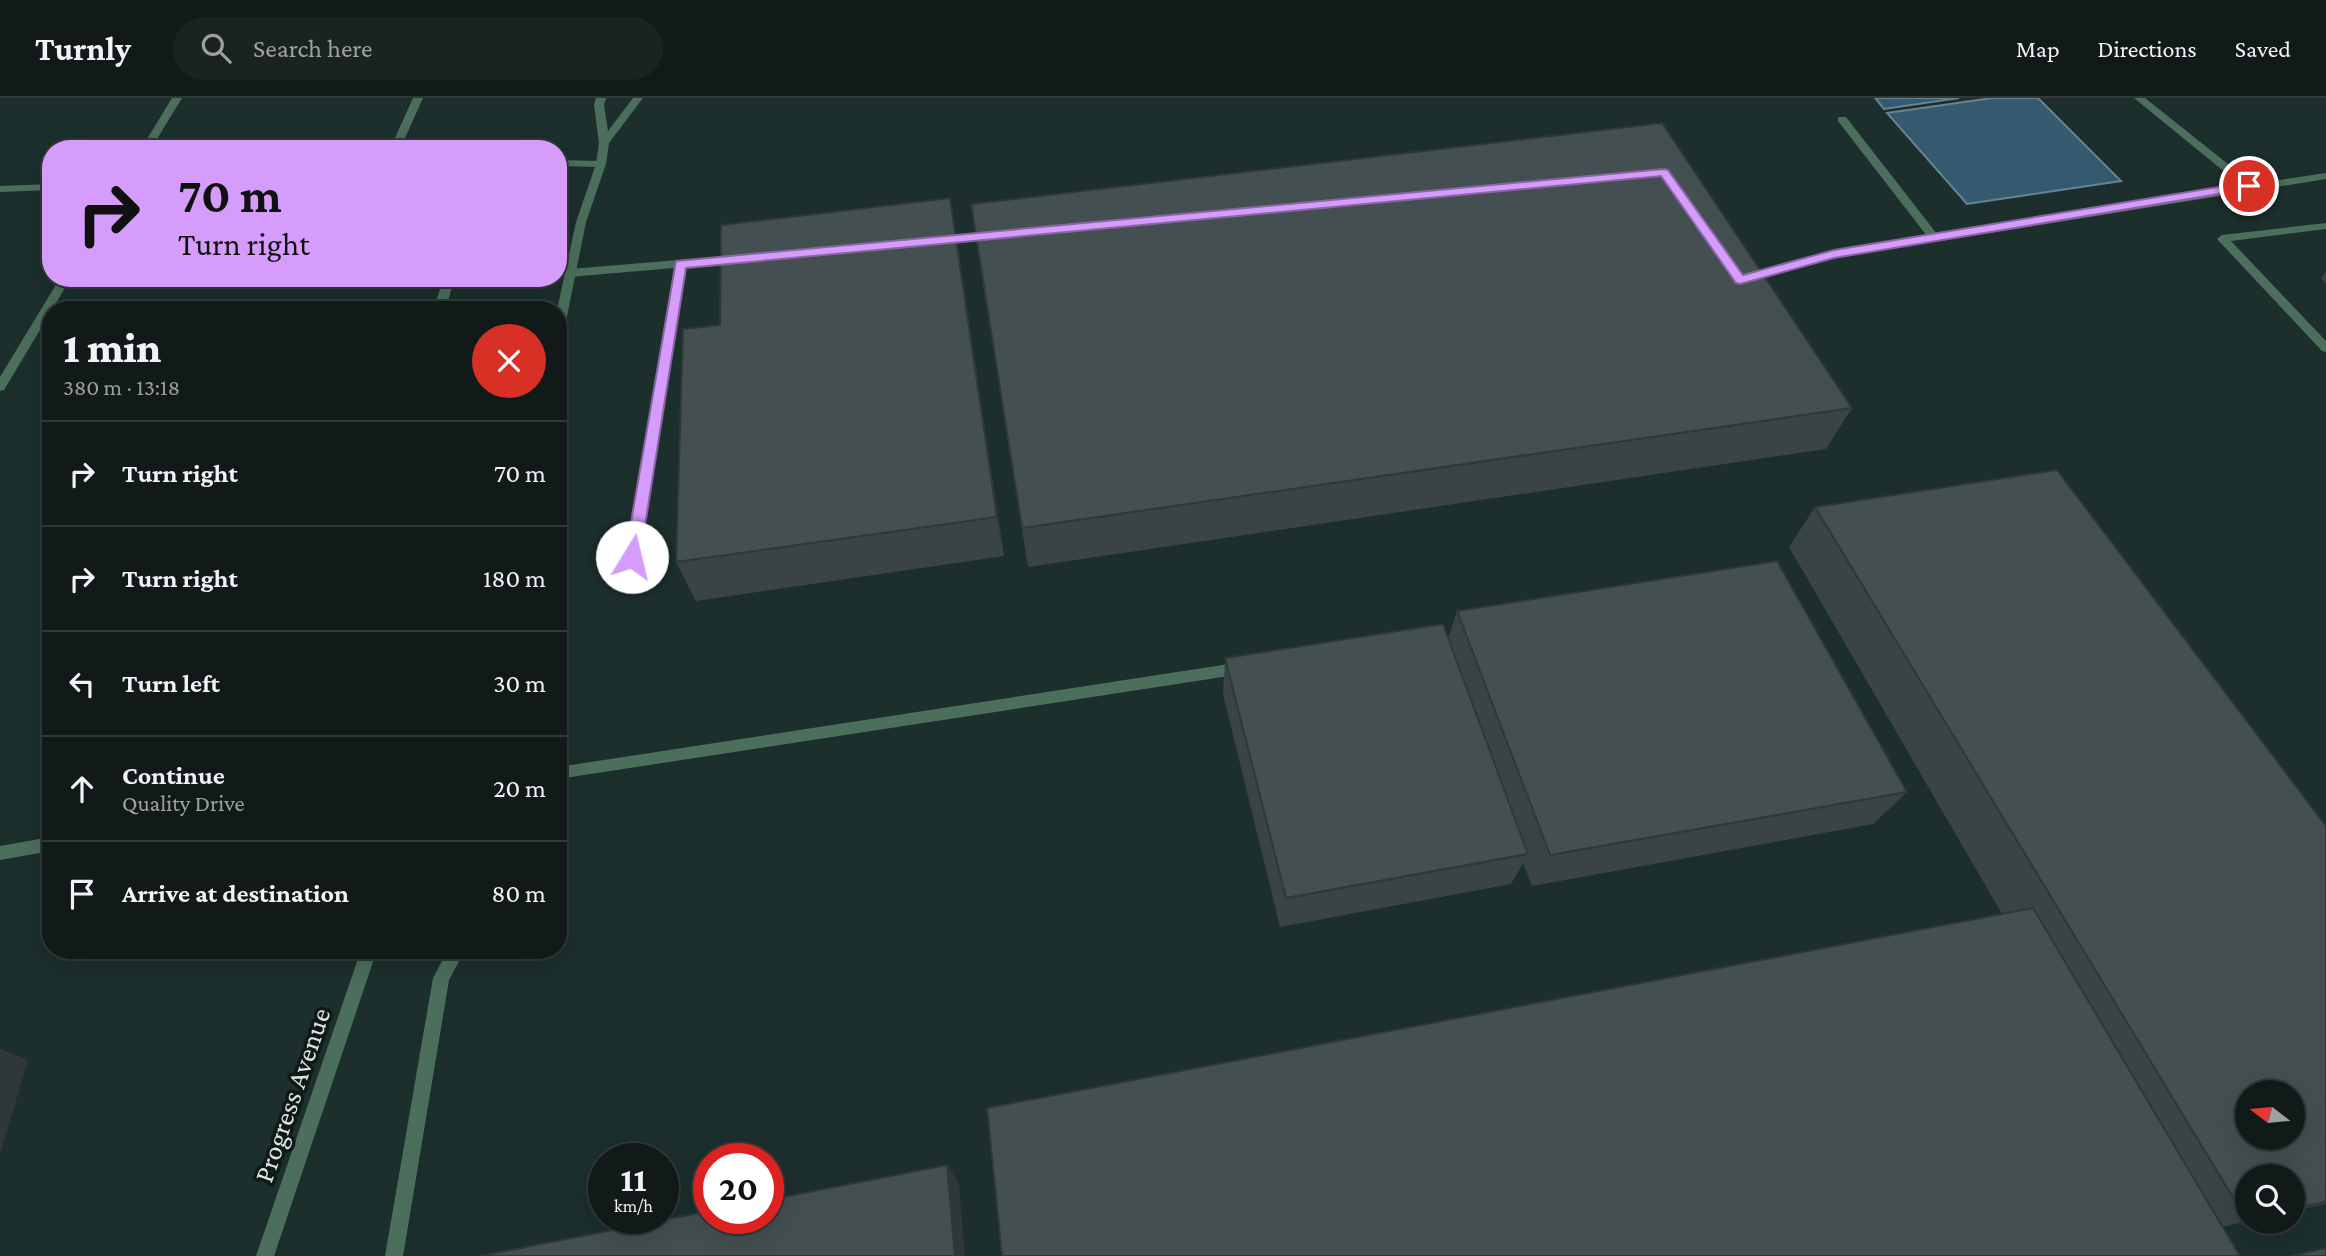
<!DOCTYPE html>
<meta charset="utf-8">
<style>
:root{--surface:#121a19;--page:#1b2322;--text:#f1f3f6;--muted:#9ca1a2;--line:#313838}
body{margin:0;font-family:"Crimson Pro",serif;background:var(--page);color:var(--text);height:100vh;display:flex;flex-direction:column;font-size:26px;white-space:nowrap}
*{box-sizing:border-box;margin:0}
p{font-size:23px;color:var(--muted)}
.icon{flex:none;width:38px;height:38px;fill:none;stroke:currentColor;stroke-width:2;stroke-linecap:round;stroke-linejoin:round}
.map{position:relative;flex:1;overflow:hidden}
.sheet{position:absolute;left:42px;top:203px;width:525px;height:658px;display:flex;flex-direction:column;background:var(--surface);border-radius:28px;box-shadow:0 7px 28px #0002,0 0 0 2px var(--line)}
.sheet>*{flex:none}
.hud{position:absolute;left:42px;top:42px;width:525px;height:147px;border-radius:28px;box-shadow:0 7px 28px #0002,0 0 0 2px var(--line);background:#d59cfb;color:#111;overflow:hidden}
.needle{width:46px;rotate:286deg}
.controls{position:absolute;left:2235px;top:982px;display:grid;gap:14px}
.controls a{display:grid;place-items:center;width:70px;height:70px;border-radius:50%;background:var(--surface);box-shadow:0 7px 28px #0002,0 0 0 2px var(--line);font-size:35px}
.speed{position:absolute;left:588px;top:1045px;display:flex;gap:14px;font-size:35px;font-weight:700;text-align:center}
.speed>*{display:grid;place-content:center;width:91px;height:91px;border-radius:50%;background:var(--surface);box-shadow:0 7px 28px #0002,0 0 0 2px var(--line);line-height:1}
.speed small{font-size:18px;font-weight:400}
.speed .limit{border:10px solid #d22;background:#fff;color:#111}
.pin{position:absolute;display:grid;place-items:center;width:60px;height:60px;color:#fff;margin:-30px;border:4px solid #fff;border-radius:50%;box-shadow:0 2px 7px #0007}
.me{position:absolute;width:77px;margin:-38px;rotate:9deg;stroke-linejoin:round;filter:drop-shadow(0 0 5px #0008)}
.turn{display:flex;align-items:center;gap:24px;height:147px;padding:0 21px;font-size:32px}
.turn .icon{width:91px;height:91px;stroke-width:2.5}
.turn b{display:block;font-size:49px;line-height:60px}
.round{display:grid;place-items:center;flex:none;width:74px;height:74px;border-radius:37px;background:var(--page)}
.overview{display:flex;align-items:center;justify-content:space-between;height:119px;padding:0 21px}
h1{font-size:42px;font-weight:800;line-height:52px}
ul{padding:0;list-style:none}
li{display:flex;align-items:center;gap:21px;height:105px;padding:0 21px;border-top:2px solid var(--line)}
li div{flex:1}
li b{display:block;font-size:26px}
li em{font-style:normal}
header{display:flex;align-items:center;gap:42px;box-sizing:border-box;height:98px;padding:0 35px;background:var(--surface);border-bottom:2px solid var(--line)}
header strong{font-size:33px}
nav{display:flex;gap:38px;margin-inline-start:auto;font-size:24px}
.search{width:490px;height:63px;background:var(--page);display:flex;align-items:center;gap:18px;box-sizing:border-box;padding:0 24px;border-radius:38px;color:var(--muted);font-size:26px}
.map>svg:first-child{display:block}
</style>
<header>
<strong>Turnly</strong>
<div class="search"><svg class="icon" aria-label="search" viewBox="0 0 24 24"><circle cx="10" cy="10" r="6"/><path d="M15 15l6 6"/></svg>Search here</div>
<nav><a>Map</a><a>Directions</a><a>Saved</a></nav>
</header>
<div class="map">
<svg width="2326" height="1158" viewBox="0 0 2326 1158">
<rect width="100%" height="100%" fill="#182321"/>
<!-- built -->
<path fill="#1c2f2c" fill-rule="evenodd" d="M 0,0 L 2326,0 L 2326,1158 L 0,1158 ZM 51,51 L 558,51 L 558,180 L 51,180 ZM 51,212 L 558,212 L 558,852 L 51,852 ZM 2247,994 L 2292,994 L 2292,1040 L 2247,1040 ZM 604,1060 L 663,1060 L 663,1120 L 604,1120 ZM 709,1060 L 768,1060 L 768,1120 L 709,1120 ZM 2247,1078 L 2292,1078 L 2292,1124 L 2247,1124 Z"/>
<!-- water -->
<g fill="#355a70" stroke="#688392" stroke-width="2">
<polygon points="1875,0 1959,0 1884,11"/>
<polygon points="1992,0 2038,0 2121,83 1967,106 1887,15"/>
</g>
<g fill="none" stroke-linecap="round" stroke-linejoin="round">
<!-- service -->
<g fill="#4b6f5c" fill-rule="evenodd">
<polygon points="172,0 182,0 151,51 141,51"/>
<polygon points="413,0 423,0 400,51 390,51"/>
<polygon points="2134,0 2145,0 2253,86 2326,75 2326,81 1834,160 1745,184 1739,180 1741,177 1834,152 1927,138 1838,23 1838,19 1846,19 1937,136 2242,88"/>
<polygon points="558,62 601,63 606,66 601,69 558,68"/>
<polygon points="51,86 51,92 0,94 0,88"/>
<polygon points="2326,125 2326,131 2231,143 2326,243 2326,254 2322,253 2217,141 2222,137"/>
<polygon points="993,133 997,135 997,139 940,146 935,142 940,138"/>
<polygon points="739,157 743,158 743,164 685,169 639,459 632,464 627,463 625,459 674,170 570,179 564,175 570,171"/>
<polygon points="60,180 71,180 4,292 0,293 0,279"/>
<polygon points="444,180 455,180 445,212 433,212"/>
<polygon points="1242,564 1247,566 1249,570 1247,574 1242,576 558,681 558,669"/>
<polygon points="51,739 51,753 0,762 0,748"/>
<polygon points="448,852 465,852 449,882 403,1158 385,1158 433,880"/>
</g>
<!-- tertiary -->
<g fill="#4b6f5c" fill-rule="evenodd">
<polygon points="596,0 606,0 604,7 608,33 633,0 643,0 609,45 606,66 586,124 564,233 558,237 557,212 576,124 596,66 599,45 594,7"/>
<polygon points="361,852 377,852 274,1158 256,1158"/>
</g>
</g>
<!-- wall -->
<g fill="#3a4446">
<polygon points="957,143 1004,458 696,503 676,464 720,227"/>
<polygon points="977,149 1852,310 1826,351 1028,469"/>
<polygon points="2326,174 2326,186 2321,180"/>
<polygon points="1815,409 2326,728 2326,1106 2292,1113 2292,1078 2247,1078 2247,1123 2223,1129 2002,816 1789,449"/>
<polygon points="1457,513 1907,694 1873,726 1532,788 1523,765 1511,786 1280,829 1223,596 1225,560 1448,540"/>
</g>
<!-- shaded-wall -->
<g fill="#2f3739">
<polygon points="950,100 957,143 1004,458 997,419"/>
<polygon points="0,951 28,962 0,1057"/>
<polygon points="947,1067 959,1085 965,1158 955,1158"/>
</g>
<!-- building -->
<g fill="#434f51" stroke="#2f3739" stroke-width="2" fill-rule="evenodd">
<polygon points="1662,25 1852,310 1022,430 971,106"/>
<polygon points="950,100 997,419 676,464 683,231 720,227 721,127"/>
<path d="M 2057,372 L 2326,728 L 2326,1104 L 2292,1111 L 2292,1078 L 2247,1078 L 2246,1121 L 1815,409 ZM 2247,994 L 2292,994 L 2292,1040 L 2247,1040 Z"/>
<polygon points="1777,463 1907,694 1550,757 1457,513"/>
<polygon points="1443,526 1528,756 1286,800 1225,560"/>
<polygon points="2033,810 2240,1158 1002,1158 987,1010"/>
<polygon points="947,1067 955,1158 480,1158 709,1113 709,1120 768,1120 768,1102"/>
<polygon points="2326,1150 2326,1158 2290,1158"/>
</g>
<!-- route -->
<polygon fill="#d59cfb" stroke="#8a65a3" stroke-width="2" points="1664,71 1668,72 1743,177 1834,152 2249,84 2255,88 2249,91 1834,160 1740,186 1736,185 1661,78 686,170 640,459 632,465 625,459 676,163"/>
<g text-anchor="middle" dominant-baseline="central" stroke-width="7" stroke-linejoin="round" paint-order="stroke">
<!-- near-street labels -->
<g font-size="28" fill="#dee4e3" stroke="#0f1918">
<text transform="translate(292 997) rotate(-71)">Progress Avenue</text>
</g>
</g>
</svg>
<div class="controls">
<a><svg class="needle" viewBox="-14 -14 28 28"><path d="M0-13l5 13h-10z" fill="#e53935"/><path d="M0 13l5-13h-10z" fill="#9ca1a2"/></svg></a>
<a><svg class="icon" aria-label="search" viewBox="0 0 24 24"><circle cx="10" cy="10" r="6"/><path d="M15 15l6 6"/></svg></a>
</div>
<div class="speed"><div>11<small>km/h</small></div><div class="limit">20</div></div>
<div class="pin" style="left:2249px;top:88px;background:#d93025"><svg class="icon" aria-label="arrive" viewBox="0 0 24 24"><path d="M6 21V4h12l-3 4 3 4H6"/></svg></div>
<svg class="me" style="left:632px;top:459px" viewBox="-20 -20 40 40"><circle r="19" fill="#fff"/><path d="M0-13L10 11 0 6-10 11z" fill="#d59cfb"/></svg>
<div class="hud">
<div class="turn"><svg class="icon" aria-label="right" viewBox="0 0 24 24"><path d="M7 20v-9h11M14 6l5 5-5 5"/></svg><div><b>70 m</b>Turn right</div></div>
</div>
<section class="sheet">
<div class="overview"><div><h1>1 min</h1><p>380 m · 13:18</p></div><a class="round" style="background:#d93025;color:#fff"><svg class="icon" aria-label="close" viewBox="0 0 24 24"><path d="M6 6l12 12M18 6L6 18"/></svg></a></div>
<ul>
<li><svg class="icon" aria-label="right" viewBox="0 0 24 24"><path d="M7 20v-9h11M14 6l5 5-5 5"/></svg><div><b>Turn right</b></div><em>70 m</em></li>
<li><svg class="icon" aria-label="right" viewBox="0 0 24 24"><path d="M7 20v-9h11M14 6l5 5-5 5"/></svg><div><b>Turn right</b></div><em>180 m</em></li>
<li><svg class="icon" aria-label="left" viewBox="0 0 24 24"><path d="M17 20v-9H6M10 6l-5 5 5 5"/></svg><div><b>Turn left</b></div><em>30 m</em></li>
<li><svg class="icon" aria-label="ahead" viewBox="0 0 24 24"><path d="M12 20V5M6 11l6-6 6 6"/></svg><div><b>Continue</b><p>Quality Drive</p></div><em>20 m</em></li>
<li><svg class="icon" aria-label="arrive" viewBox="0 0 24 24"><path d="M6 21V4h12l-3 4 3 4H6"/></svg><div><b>Arrive at destination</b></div><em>80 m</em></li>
</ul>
</section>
</div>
